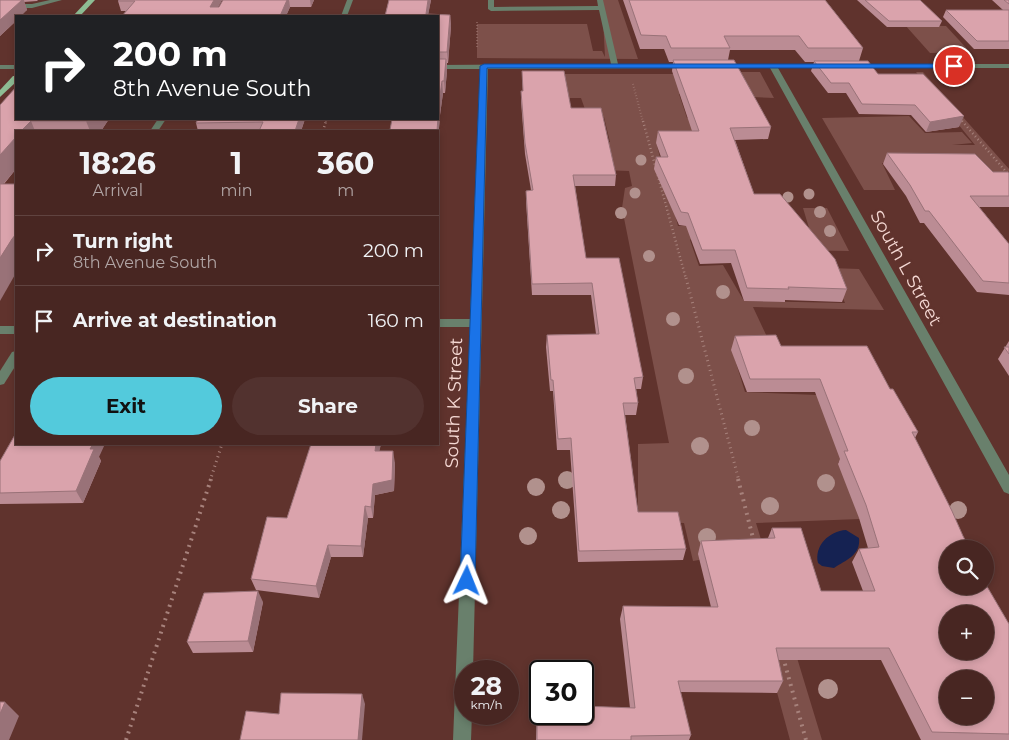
<!DOCTYPE html>
<meta charset="utf-8">
<style>
:root{--surface:#482622;--page:#52322f;--text:#f1f3f6;--muted:#b1a5a5;--line:#604340;--accent:#53cadc}
body{margin:0;font-family:Montserrat,sans-serif;background:var(--page);color:var(--text);height:100vh;display:flex;flex-direction:column;font-size:19px;white-space:nowrap}
*{box-sizing:border-box;margin:0}
p{font-size:16px;color:var(--muted)}
.icon{flex:none;width:28px;height:28px;fill:none;stroke:currentColor;stroke-width:2;stroke-linecap:round;stroke-linejoin:round}
.map{position:relative;flex:1;overflow:hidden}
.side{position:absolute;left:15px;top:130px;width:424px;height:315px;display:flex;flex-direction:column;background:var(--surface);border-radius:0px;box-shadow:0 2px 8px #0003,0 0 0 1px var(--line)}
.side>*{flex:none}
.hud{position:absolute;left:15px;top:15px;width:424px;height:105px;border-radius:0px;box-shadow:0 2px 8px #0003,0 0 0 1px var(--line);background:#202124;color:#fff;overflow:hidden}
.fabs{position:absolute;left:939px;top:540px;display:grid;gap:10px}
.fabs a{display:grid;place-items:center;width:55px;height:55px;border-radius:50%;background:var(--surface);box-shadow:0 2px 8px #0003,0 0 0 1px var(--line);font-size:25px}
.speed{position:absolute;left:454px;top:660px;display:flex;gap:10px;font-size:25px;font-weight:700;text-align:center}
.speed>*{display:grid;place-content:center;width:65px;height:65px;border-radius:50%;background:var(--surface);box-shadow:0 2px 8px #0003,0 0 0 1px var(--line);line-height:1}
.speed small{font-size:12px;font-weight:400}
.speed .limit{border:2px solid #111;border-radius:8px;background:#fff;color:#111}
.pin{position:absolute;display:grid;place-items:center;width:42px;height:42px;color:#fff;margin:-21px;border:2px solid #fff;border-radius:50%;box-shadow:0 1px 5px #0007}
.me{position:absolute;width:55px;margin:-28px;rotate:2deg;stroke-linejoin:round;filter:drop-shadow(0 0 4px #0008)}
.turn{display:flex;align-items:center;gap:18px;height:105px;padding:0 15px;font-size:22px}
.turn .icon{width:65px;height:65px;stroke-width:2.5}
.turn b{display:block;font-size:35px;line-height:42px}
.eta{display:flex;justify-content:space-evenly;align-items:center;height:85px;text-align:center}
.eta b{font-size:30px;font-weight:700;line-height:35px}
.primary-button{display:flex;gap:10px;margin-top:auto;padding:10px 15px}
.primary-button a{flex:1;height:58px;border-radius:30px;background:var(--accent);color:#111;font-size:20px;font-weight:700;line-height:58px;text-align:center}
.primary-button a+a{background:var(--page);color:var(--text)}
ul{padding:0;list-style:none}
li{display:flex;align-items:center;gap:15px;height:70px;padding:0 15px;border-top:1px solid var(--line)}
li div{flex:1}
li b{display:block;font-size:19px}
li em{font-style:normal}
.map>svg:first-child{display:block}
</style>
<div class="map">
<svg width="1009" height="740" viewBox="0 0 1009 740">
<rect width="100%" height="100%" fill="#60332d"/>
<!-- green -->
<g fill="#7d504a">
<polygon points="602,0 618,0 638,59 477,58 477,24 587,24 593,51 602,51 605,57"/>
<polygon points="905,25 946,26 970,52 930,53"/>
<polygon points="735,72 760,72 774,98 679,94 687,118 738,117 706,141 656,142 678,226 707,226 690,240 699,266 723,265 744,301 845,303 830,268 859,269 884,310 753,307 769,341 732,350 745,392 817,395 914,460 838,462 860,519 756,523 822,740 790,740 775,685 746,552 693,561 684,523 638,521 638,444 669,443 622,208 625,188 632,186 629,171 602,170 601,143 610,142 604,117 580,117 586,112 581,98 564,98 563,74 679,74"/>
<polygon points="916,72 923,72 1009,169 1009,185 912,164 882,163 895,190 864,190 822,118 909,116 925,133 962,132 972,143 952,145 975,145"/>
<polygon points="803,208 827,208 849,251 786,250 802,228 809,228"/>
</g>
<!-- water -->
<path fill="#152252" d="M 846,530 L 859,538 C 861,555 846,560 834,568 L 822,566 L 818,563 C 814,546 829,531 846,530 Z"/>
<g fill="none" stroke-linecap="round" stroke-linejoin="round">
<!-- path-far3 -->
<g stroke="#a7827c" stroke-width="2" stroke-dasharray="0.5 2.5" stroke-linecap="butt">
<polyline points="477,22 477,48"/>
<polyline points="633,84 643,122"/>
<polyline points="960,119 963,122"/>
<polyline points="326,122 327,119"/>
</g>
<!-- path-far2 -->
<g stroke="#a7827c" stroke-width="2.5" stroke-dasharray="1 3" stroke-linecap="butt">
<polyline points="643,121 686,279"/>
<polyline points="962,121 1009,175"/>
<polyline points="323,131 326,121"/>
</g>
<!-- path-far1 -->
<g stroke="#a7827c" stroke-width="3" stroke-dasharray="1 4" stroke-linecap="butt">
<polyline points="686,278 739,481"/>
<polyline points="210,481 222,444"/>
</g>
<!-- path -->
<g stroke="#a7827c" stroke-width="4" stroke-dasharray="2 5" stroke-linecap="butt">
<polyline points="738,479 754,542"/>
<polyline points="783,657 806,740"/>
<polyline points="126,740 211,479"/>
</g>
<!-- minor -->
<g fill="#69806c" fill-rule="evenodd">
<polygon points="50,0 62,0 32,8 0,8 0,4 32,4"/>
<polygon points="347,0 353,0 347,16 341,16"/>
<polygon points="488,0 494,0 494,7 598,6 597,0 603,0 618,64 689,64 693,66 689,68 488,69 473,671 465,671 465,714 472,714 471,740 453,740 470,327 438,327 438,319 470,319 480,69 438,69 438,65 611,64 599,10 491,11 488,9"/>
<polygon points="719,64 829,64 833,66 829,68 778,68 1009,475 1009,494 1004,492 770,68 719,68"/>
<rect x="854" y="64" width="155" height="4"/>
<rect x="0" y="65" width="16" height="4"/>
<polygon points="158,119 166,119 158,131 150,131"/>
<rect x="0" y="326" width="16" height="8"/>
<polygon points="16,351 16,365 4,384 0,385 0,371 12,352"/>
</g>
<!-- major -->
<g fill="#8ebd94" fill-rule="evenodd">
<polygon points="88,0 95,0 80,16 73,16"/>
<polygon points="13,76 16,76 16,82 0,97 0,90"/>
</g>
</g>
<!-- trees -->
<g fill="#b1918d">
<circle cx="641" cy="160" r="5.5"/>
<circle cx="635" cy="193" r="5.5"/>
<circle cx="809" cy="194" r="5.5"/>
<circle cx="788" cy="197" r="5.5"/>
<circle cx="820" cy="212" r="6"/>
<circle cx="621" cy="213" r="6"/>
<circle cx="830" cy="231" r="6"/>
<circle cx="649" cy="256" r="6"/>
<circle cx="723" cy="292" r="7"/>
<circle cx="673" cy="319" r="7"/>
<circle cx="686" cy="376" r="8"/>
<circle cx="752" cy="428" r="8"/>
<circle cx="700" cy="446" r="9"/>
<circle cx="567" cy="480" r="9"/>
<circle cx="826" cy="483" r="9"/>
<circle cx="536" cy="487" r="9"/>
<circle cx="770" cy="506" r="9"/>
<circle cx="561" cy="510" r="9"/>
<circle cx="958" cy="510" r="9"/>
<circle cx="528" cy="536" r="9"/>
<circle cx="707" cy="537" r="9"/>
<circle cx="828" cy="689" r="10"/>
</g>
<!-- wall -->
<g fill="#bb8c94">
<polygon points="0,0 38,0 37,1 24,2 27,10 16,16 16,21 0,36"/>
<polygon points="119,0 222,0 218,7 219,7 223,0 314,0 311,7 290,7 286,16 122,16 126,11 121,11 118,1"/>
<polygon points="389,0 431,0 428,14 450,15 451,26 448,63 447,63 447,71 445,93 443,93 440,115 438,141 438,131 390,130 438,119 438,16 385,16"/>
<polygon points="623,0 825,0 863,48 859,61 959,127 926,132 911,115 859,114 846,93 828,93 811,71 814,62 805,62 795,50 730,50 728,60 771,127 768,139 735,140 754,194 847,289 842,302 785,300 785,302 744,301 731,263 700,264 686,226 679,225 654,169 656,157 661,157 656,143 658,131 692,131 672,71 673,62 669,62 664,49 640,49"/>
<polygon points="857,0 920,0 942,21 939,27 887,27"/>
<polygon points="992,0 1009,0 1009,49 974,49 943,17 946,10 1003,10"/>
<polygon points="522,71 571,108 616,175 615,186 575,186 586,258 643,377 641,389 636,389 638,403 636,415 625,415 638,512 686,549 683,560 578,562 570,450 557,450 553,391 550,391 546,347 547,335 596,334 591,295 532,295 526,201 526,191 531,190 525,154 521,101 521,91 523,91"/>
<polygon points="0,105 109,119 101,131 16,131 16,169 4,184"/>
<polygon points="198,119 305,119 301,131 198,131 196,123"/>
<polygon points="887,153 993,172 1009,173 1009,207 979,207 1009,244 1009,295 977,292 924,223 920,223 906,196 883,164"/>
<polygon points="735,336 781,346 890,389 918,432 915,438 948,549 1009,624 1009,740 921,740 881,660 778,660 783,681 777,693 680,692 691,735 689,740 536,740 537,705 630,708 620,619 623,606 711,607 698,554 701,541 768,538 772,528 821,591 863,591 852,562 859,549 868,548 859,518 838,464 840,459 815,392 747,392 731,350"/>
<polygon points="1009,341 1009,376 998,359"/>
<polygon points="289,444 381,444 379,451 395,463 394,491 375,495 373,518 368,518 363,557 331,557 319,598 256,590 251,579 287,518 311,445 289,446"/>
<polygon points="99,457 101,461 83,503 0,504 0,461"/>
<polygon points="263,602 253,652 193,653 187,642"/>
</g>
<!-- shaded-wall -->
<g fill="#997278">
<polygon points="22,0 24,0 27,10 21,16 16,16 16,21 0,36 0,20"/>
<polygon points="214,0 222,0 213,16 210,7"/>
<polygon points="287,0 289,0 290,7 286,16 280,16"/>
<polygon points="310,0 314,0 311,7"/>
<polygon points="428,0 431,0 428,16 426,14"/>
<polygon points="450,15 451,26 448,63 447,52"/>
<polygon points="446,59 447,71 445,93 444,81"/>
<polygon points="442,81 443,93 440,115 438,141 438,131 437,131 439,103"/>
<polygon points="964,116 959,127 926,132 930,122"/>
<polygon points="88,119 109,119 101,131 90,131 86,121"/>
<polygon points="299,119 305,119 301,131 295,131"/>
<polygon points="31,121 35,131 21,131"/>
<polygon points="16,137 16,169 0,188 0,155"/>
<polygon points="16,234 16,273 0,301 0,258 12,239"/>
<polygon points="93,444 105,444 99,457 101,461 83,503 76,491 90,449"/>
<polygon points="376,444 381,444 377,462 375,451"/>
<polygon points="393,451 395,463 394,491 375,495 373,518 371,507 373,484"/>
<polygon points="365,506 368,518 363,557 361,546"/>
<polygon points="328,545 331,557 319,598 316,586"/>
<polygon points="258,591 263,602 253,652 248,641"/>
<polygon points="362,694 365,704 362,740 358,740"/>
<polygon points="5,702 19,716 9,740 0,740 0,714"/>
</g>
<!-- building -->
<g fill="#daa3ac" stroke="#997278" fill-rule="evenodd">
<polygon points="0,0 22,0 0,20"/>
<polygon points="119,0 214,0 210,7 219,7 223,0 287,0 280,16 122,16 135,1 118,1"/>
<polygon points="389,0 428,0 426,14 450,15 447,52 438,52 438,16 385,16"/>
<polygon points="629,0 825,0 863,48 808,48 799,36 724,36 730,48 671,48 666,36 641,35"/>
<polygon points="865,0 920,0 942,21 889,21"/>
<polygon points="1004,0 1009,0 1009,4"/>
<polygon points="946,10 1009,10 1009,41 977,41"/>
<polygon points="438,59 446,59 444,81 442,81 439,103 437,131 356,131 356,130 390,130 392,119 438,119"/>
<polygon points="673,60 734,60 771,127 730,128 754,194 780,194 835,259 847,289 788,287 789,289 747,288 735,250 702,250 688,213 681,212 656,157 668,157 658,131 699,131"/>
<polygon points="814,61 868,61 878,74 923,74 964,116 930,122 915,105 862,104 849,83 831,83"/>
<polygon points="522,71 564,71 571,108 601,108 616,175 573,175 586,258 619,258 643,377 634,378 638,403 623,403 638,512 678,512 686,549 579,551 571,438 558,439 553,380 551,380 547,335 599,334 592,283 532,284 526,191 533,190 525,143 521,91 523,91"/>
<polygon points="16,87 16,119 88,119 86,121 31,121 21,131 16,131 16,137 0,155 0,105"/>
<polygon points="198,119 299,119 295,131 259,131 263,122 196,123"/>
<polygon points="887,153 975,154 993,172 1008,172 1009,173 1009,196 970,196 1009,244 1009,283 983,281 929,211 925,211 910,185"/>
<polygon points="0,184 16,184 16,234 12,239 0,258"/>
<path d="M 776,335 L 781,346 L 867,346 L 890,389 L 893,389 L 918,432 L 912,432 L 952,511 L 963,536 L 970,549 L 948,549 L 948,586 L 985,586 L 985,583 L 1009,624 L 1009,734 L 932,732 L 889,648 L 776,648 L 783,681 L 678,681 L 691,735 L 631,736 L 631,740 L 537,740 L 537,705 L 540,705 L 540,714 L 582,714 L 582,706 L 635,708 L 623,606 L 718,607 L 701,541 L 775,538 L 772,528 L 801,528 L 821,591 L 875,591 L 859,549 L 879,547 L 866,505 L 844,451 L 848,451 L 820,379 L 750,379 L 735,336 ZM 948,614 L 985,614 L 985,651 L 948,651 ZM 948,679 L 985,679 L 985,716 L 948,716 Z"/>
<polygon points="1004,347 1009,347 1009,354"/>
<polygon points="16,433 16,444 93,444 90,449 94,449 76,491 0,493 0,461"/>
<polygon points="311,444 376,444 375,451 393,451 392,480 373,484 371,507 365,506 361,546 328,545 316,586 251,579 267,517 287,518"/>
<polygon points="258,591 248,641 187,642 204,593"/>
<polygon points="281,693 362,694 358,740 240,740 246,711 279,714"/>
<polygon points="0,702 5,702 0,714"/>
</g>
<!-- route -->
<polygon fill="#1a73e8" stroke="#114b97" points="484,64 954,64 957,66 954,68 487,68 475,581 472,586 467,587 462,586 460,581 480,66"/>
<g text-anchor="middle" dominant-baseline="central" stroke-width="5" stroke-linejoin="round" paint-order="stroke">
<!-- street labels -->
<g font-size="18" fill="#f5d9d4" stroke="#60332d">
<text transform="translate(906 268) rotate(61)">South L Street</text>
<text transform="translate(454 403) rotate(-88)">South K Street</text>
</g>
</g>
</svg>
<div class="fabs">
<a><svg class="icon" aria-label="search" viewBox="0 0 24 24"><circle cx="10" cy="10" r="6"/><path d="M15 15l6 6"/></svg></a>
<a>+</a>
<a>−</a>
</div>
<div class="speed"><div>28<small>km/h</small></div><div class="limit">30</div></div>
<div class="pin" style="left:954px;top:66px;background:#d93025"><svg class="icon" aria-label="arrive" viewBox="0 0 24 24"><path d="M6 21V4h12l-3 4 3 4H6"/></svg></div>
<svg class="me" style="left:467px;top:581px" viewBox="-20 -20 40 40"><path d="M0-17L14 15 0 8-14 15z" fill="#1a73e8" stroke="#fff" stroke-width="4"/></svg>
<div class="hud">
<div class="turn"><svg class="icon" aria-label="right" viewBox="0 0 24 24"><path d="M7 20v-9h11M14 6l5 5-5 5"/></svg><div><b>200 m</b>8th Avenue South</div></div>
</div>
<section class="side">
<div class="eta">
<div><b>18:26</b><p>Arrival</p></div>
<div><b>1</b><p>min</p></div>
<div><b>360</b><p>m</p></div>
</div>
<ul>
<li><svg class="icon" aria-label="right" viewBox="0 0 24 24"><path d="M7 20v-9h11M14 6l5 5-5 5"/></svg><div><b>Turn right</b><p>8th Avenue South</p></div><em>200 m</em></li>
<li><svg class="icon" aria-label="arrive" viewBox="0 0 24 24"><path d="M6 21V4h12l-3 4 3 4H6"/></svg><div><b>Arrive at destination</b></div><em>160 m</em></li>
</ul>
<div class="primary-button"><a>Exit</a><a>Share</a></div>
</section>
</div>
